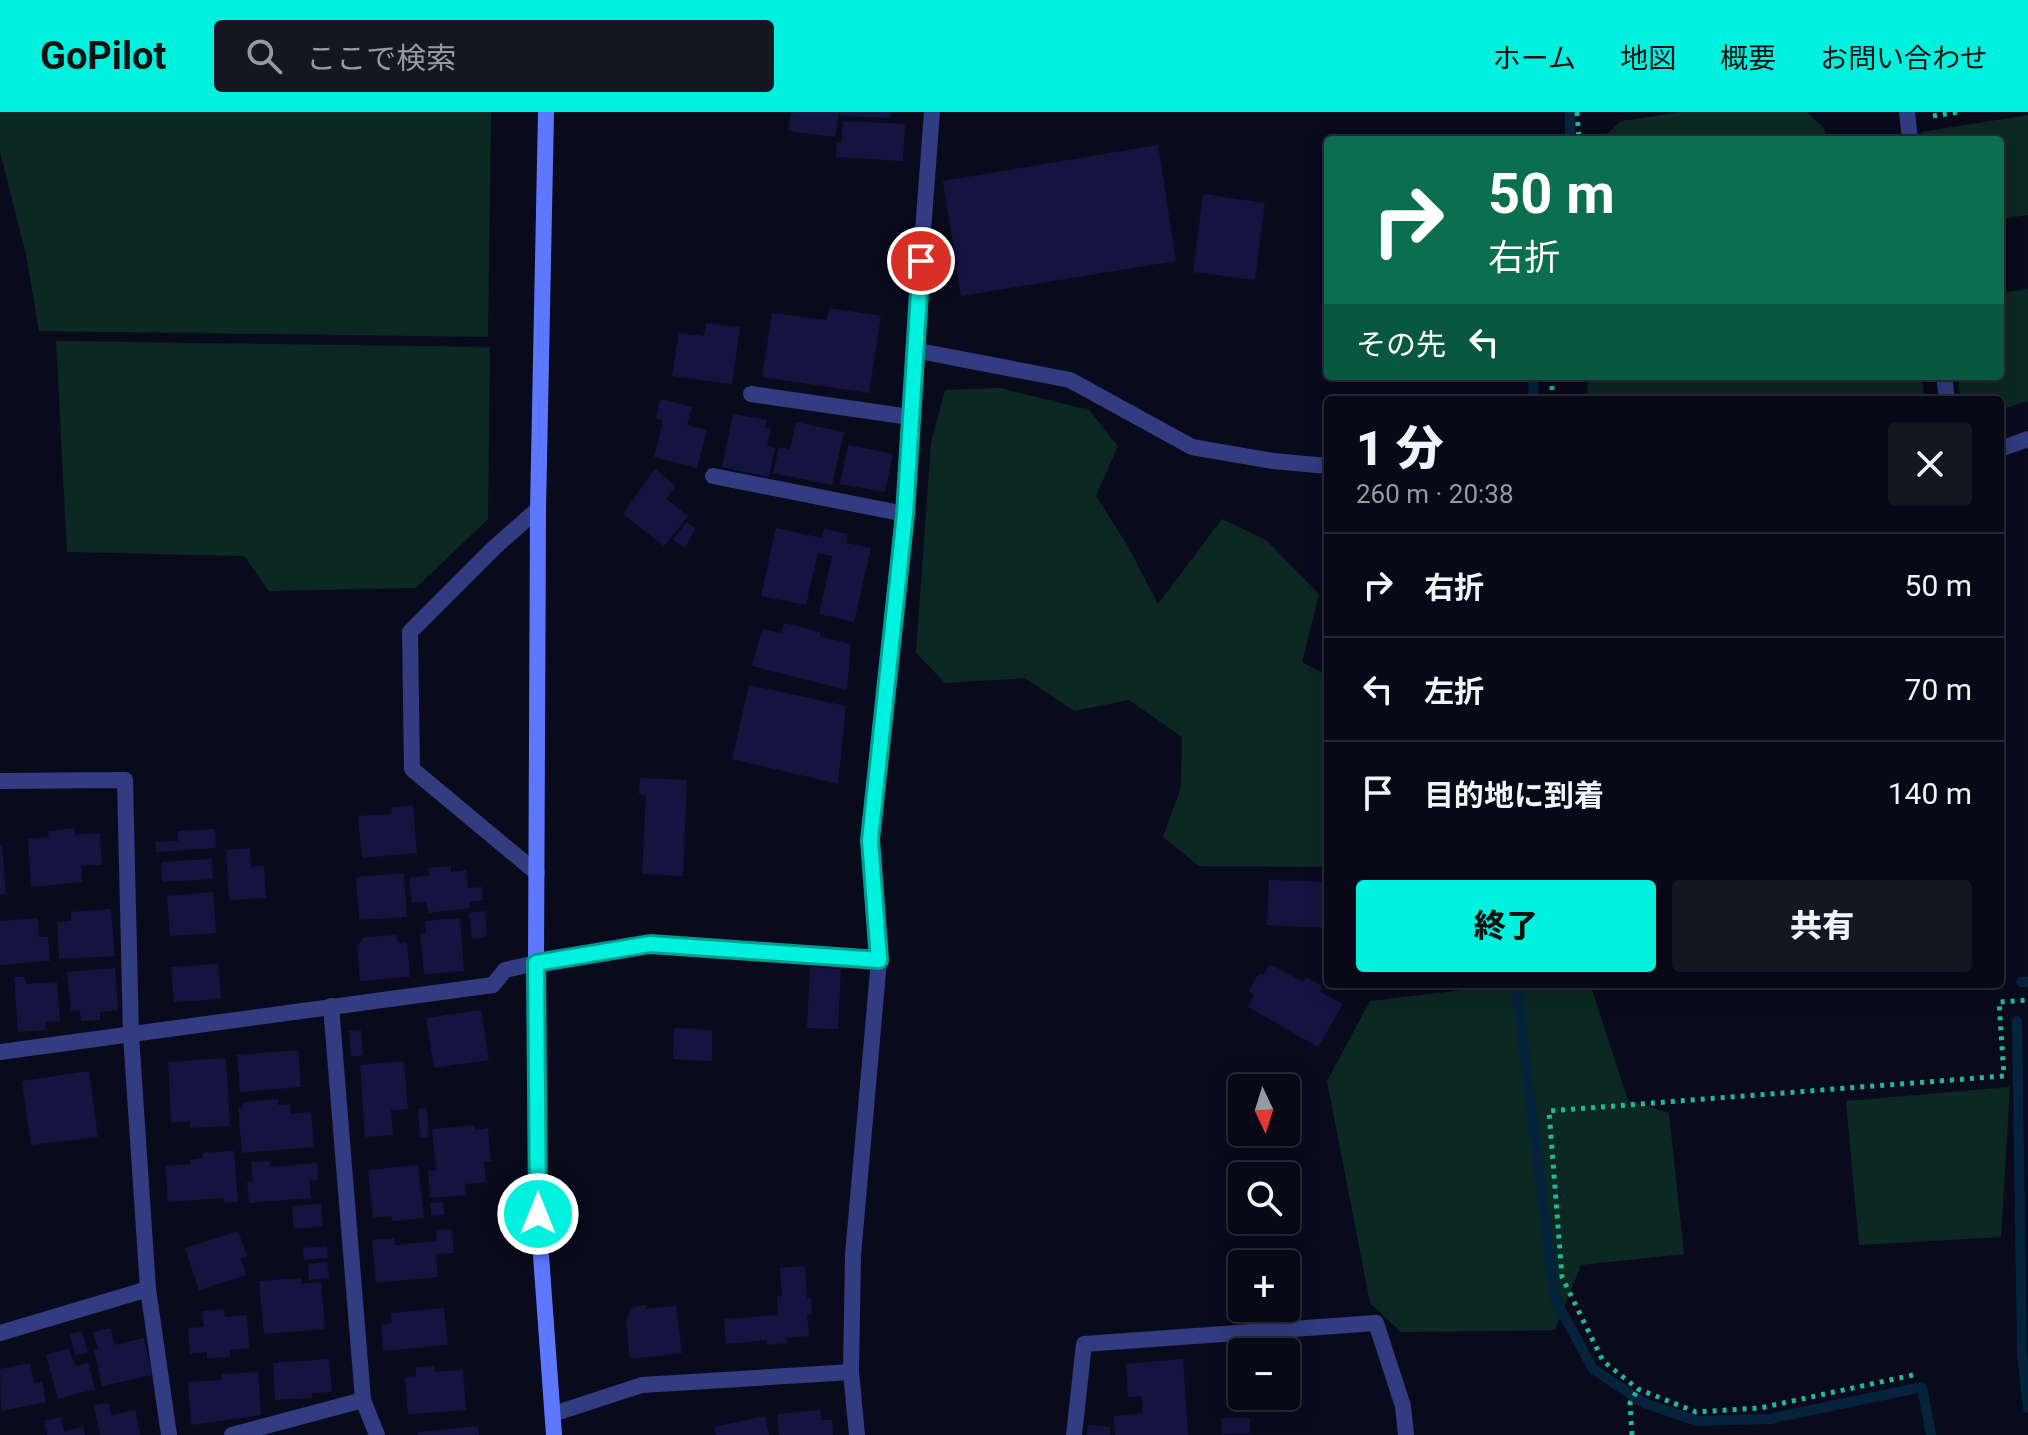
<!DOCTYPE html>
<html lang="ja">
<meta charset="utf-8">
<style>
:root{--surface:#080816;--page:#161623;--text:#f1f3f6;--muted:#989aa1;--line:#292935;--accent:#00f1de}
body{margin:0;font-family:Roboto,"Noto Sans JP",sans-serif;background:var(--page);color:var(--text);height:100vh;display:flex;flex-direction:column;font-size:30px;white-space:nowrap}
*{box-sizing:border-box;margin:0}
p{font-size:26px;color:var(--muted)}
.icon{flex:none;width:44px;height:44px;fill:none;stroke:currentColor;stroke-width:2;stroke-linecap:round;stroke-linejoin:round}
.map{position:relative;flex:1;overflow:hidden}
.side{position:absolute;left:1324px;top:284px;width:680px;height:592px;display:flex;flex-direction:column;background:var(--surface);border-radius:8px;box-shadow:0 4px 20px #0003,0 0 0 2px var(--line)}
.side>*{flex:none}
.guide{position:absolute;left:1324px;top:24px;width:680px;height:244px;border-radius:8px;box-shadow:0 4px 20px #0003,0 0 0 2px var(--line);background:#0b6e4f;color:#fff;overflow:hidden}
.needle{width:52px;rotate:176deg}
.fabs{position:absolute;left:1228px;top:962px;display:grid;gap:16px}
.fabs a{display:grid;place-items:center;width:72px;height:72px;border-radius:8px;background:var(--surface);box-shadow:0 4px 20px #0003,0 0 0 2px var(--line);font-size:40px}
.pin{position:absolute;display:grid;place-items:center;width:68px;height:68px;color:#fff;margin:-34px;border:4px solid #fff;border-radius:50%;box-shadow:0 2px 8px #0007}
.me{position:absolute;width:88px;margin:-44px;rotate:0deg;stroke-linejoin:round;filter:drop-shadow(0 0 6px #0008)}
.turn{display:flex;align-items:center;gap:28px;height:168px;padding:0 32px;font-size:36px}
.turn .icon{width:104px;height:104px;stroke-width:2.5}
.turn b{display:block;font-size:56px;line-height:68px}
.then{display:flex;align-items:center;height:76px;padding:0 32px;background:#0003;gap:16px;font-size:30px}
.round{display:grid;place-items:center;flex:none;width:84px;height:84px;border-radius:8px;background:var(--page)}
.head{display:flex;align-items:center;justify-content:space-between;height:136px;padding:0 32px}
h1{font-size:48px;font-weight:800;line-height:60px}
.primary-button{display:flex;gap:16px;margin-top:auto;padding:16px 32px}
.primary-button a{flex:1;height:92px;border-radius:8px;background:var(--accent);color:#111;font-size:32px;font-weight:800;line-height:92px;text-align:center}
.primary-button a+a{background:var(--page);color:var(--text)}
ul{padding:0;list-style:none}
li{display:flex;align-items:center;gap:24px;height:104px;padding:0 32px;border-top:2px solid var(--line)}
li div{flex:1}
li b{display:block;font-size:30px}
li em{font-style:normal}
header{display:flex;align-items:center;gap:48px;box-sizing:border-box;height:112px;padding:0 40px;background:var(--accent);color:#111}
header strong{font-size:38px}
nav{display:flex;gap:44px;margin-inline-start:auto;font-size:28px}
.search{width:560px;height:72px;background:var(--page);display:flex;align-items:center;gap:20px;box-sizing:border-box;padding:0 28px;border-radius:8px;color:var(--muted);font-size:30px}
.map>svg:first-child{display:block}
</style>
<header>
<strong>GoPilot</strong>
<div class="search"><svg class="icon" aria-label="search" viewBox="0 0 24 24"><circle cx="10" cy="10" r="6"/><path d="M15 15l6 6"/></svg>ここで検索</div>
<nav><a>ホーム</a><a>地図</a><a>概要</a><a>お問い合わせ</a></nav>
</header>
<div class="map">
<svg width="2028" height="1323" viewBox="0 0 2028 1323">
<rect width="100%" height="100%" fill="#0a0a1d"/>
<!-- green -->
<g fill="#0c2822">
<polygon points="0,0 491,0 488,225 39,219 26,143 0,40"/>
<polygon points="1682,0 1807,0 1824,16 1826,28 1600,28 1621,9"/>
<polygon points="2028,3 2028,103 2000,107 2000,28 1923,28 1921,20"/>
<polygon points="2028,177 2028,289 2000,298 2000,288 1961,288 1957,264 2000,264 2000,181"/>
<polygon points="56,229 490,235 488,407 416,476 269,479 244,444 67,440"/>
<polygon points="1588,264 1922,264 1924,288 1587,288"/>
<polygon points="1000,276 1089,298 1118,334 1096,384 1129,436 1158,492 1222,407 1266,428 1319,482 1302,550 1328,564 1328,755 1199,754 1163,725 1181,675 1182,625 1129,588 1074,599 1025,566 945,571 916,541 931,331 945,278"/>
<polygon points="1473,872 1590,872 1628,988 1669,1001 1684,1142 1581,1153 1555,1218 1401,1220 1370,1191 1327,969 1370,889 1464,878"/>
<polygon points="2010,975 2001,1125 1859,1133 1846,989"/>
</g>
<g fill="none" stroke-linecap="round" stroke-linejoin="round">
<!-- stream -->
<g stroke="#05233c" stroke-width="10">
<polyline points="1570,0 1570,28"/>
<polyline points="1533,264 1534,288"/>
<polyline points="2021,870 2028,870"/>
<polyline points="1516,872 1555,1187 1593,1257 1644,1291 1697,1309 1769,1307 1922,1275 1931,1323"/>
<polyline points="2017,909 2022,1242 2028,1296"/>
</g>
</g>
<!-- building -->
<g fill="#151440">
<polygon points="791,0 839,0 835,25 788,19"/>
<polygon points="840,0 891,0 890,6 840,4"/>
<polygon points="843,9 905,12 903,49 836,45 837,30 841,31"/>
<polygon points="1158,33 1176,149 961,184 943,69"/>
<polygon points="1203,82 1265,91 1255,168 1193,160"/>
<polygon points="829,196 881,204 869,281 762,265 772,201 827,208"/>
<polygon points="706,211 740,215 732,272 672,264 679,221 704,224"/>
<polygon points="660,287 692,295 687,313 707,318 697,356 654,345 663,309 656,306"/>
<polygon points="733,302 767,308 765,316 771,317 767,334 775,336 769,365 722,355"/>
<polygon points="796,310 844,320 832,373 773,361 779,335 790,338"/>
<polygon points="848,333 893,342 885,380 840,372"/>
<polygon points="655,357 676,374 666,387 688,404 664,434 623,402"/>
<polygon points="687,410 695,416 685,437 673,427"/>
<polygon points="776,416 822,426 824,417 848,422 846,431 871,436 854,510 819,502 832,444 818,441 806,493 761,484"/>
<polygon points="784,511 820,520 820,524 851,532 847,578 752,554 762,517 781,521"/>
<polygon points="749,573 846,594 838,672 732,647"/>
<polygon points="640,666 687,668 683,764 642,762 646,683 639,682"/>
<polygon points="413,693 417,741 362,746 358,704 392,702 391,695"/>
<polygon points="74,716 75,723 100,721 102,753 81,754 82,770 31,775 28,727 49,725 48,719"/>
<polygon points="215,717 216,736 156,740 155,730 178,729 178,719"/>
<polygon points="0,733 2,733 6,782 0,782"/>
<polygon points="250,736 251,755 264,754 266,786 229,788 226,738"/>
<polygon points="212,747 213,767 162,770 161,750"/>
<polygon points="451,754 451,760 466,758 468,776 482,775 483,788 469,790 470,796 428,801 426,790 412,791 409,766 429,763 428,756"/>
<polygon points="404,761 407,805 359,808 356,765"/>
<polygon points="1269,768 1328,770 1328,816 1267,813"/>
<polygon points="213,780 216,821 170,824 167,784"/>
<polygon points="111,797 115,844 59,847 57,810 71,809 71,800"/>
<polygon points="485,799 487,825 472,827 469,801"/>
<polygon points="38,806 39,825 48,825 50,849 0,853 0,809"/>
<polygon points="460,806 464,859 424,862 420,821 426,821 425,809"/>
<polygon points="397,823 398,831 407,830 410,865 360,869 357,834 365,825"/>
<polygon points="218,852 221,887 174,890 171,855"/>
<polygon points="1270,852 1303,870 1306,865 1323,875 1320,880 1343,892 1318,935 1248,895 1254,883 1249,879 1259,861 1263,863"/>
<polygon points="810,855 841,857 838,917 807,916"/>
<polygon points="115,856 118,898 100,900 100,908 81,909 80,898 71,899 67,860"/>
<polygon points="14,865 25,865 26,872 57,870 60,909 45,910 46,918 18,920"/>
<polygon points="481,898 489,948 434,956 426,906"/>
<polygon points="674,916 712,918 712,949 673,947"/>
<polygon points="361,918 363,943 351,945 349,919"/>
<polygon points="298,938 301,975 240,980 237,943"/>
<polygon points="226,946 230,1014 190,1016 190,1009 171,1011 168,950"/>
<polygon points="404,949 408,997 391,998 393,1023 365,1025 360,953"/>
<polygon points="89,959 98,1025 31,1033 22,969"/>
<polygon points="278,987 278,993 290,992 291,1002 311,1000 314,1035 242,1041 238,996 243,995 243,990"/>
<polygon points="427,996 429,1025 420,1026 418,997"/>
<polygon points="474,1013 475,1018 488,1016 491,1049 484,1049 486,1070 465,1072 466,1083 430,1086 428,1059 436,1058 432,1017"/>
<polygon points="234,1039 238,1090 224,1091 224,1086 168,1090 165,1054 191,1052 190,1048 203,1046 203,1041"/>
<polygon points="269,1049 270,1055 317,1051 318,1068 309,1069 311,1086 249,1091 247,1070 253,1069 251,1050"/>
<polygon points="418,1053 424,1106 392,1109 392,1104 373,1106 368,1058"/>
<polygon points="443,1090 444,1103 431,1104 430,1091"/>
<polygon points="321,1092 323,1114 294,1117 292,1094"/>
<polygon points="452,1117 454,1141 436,1142 438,1165 376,1171 372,1128 394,1126 395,1133 437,1129 436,1118"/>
<polygon points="238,1119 247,1144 241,1146 246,1163 199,1178 185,1136"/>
<polygon points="327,1134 328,1146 304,1148 303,1136"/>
<polygon points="327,1150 329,1166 309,1168 308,1152"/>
<polygon points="805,1154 807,1186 811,1186 812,1202 807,1203 809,1224 787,1226 787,1231 767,1233 767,1228 726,1232 724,1207 778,1203 777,1184 782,1184 780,1156"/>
<polygon points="301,1166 301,1172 321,1170 325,1217 264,1222 259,1169"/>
<polygon points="646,1193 646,1197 676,1194 682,1241 630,1247 626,1208 633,1195"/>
<polygon points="444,1196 448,1233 383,1239 381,1213 392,1211 391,1201"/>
<polygon points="224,1197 225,1205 247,1203 249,1236 230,1238 230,1245 207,1246 207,1240 190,1242 188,1216 204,1215 202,1199"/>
<polygon points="111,1216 114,1233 144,1226 152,1263 102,1274 94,1238 98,1237 93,1220"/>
<polygon points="82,1219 88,1241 75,1243 70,1222"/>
<polygon points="69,1236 75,1254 88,1251 95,1277 58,1287 46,1243"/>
<polygon points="329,1247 332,1280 312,1281 312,1286 275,1288 273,1251"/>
<polygon points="1183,1247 1188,1323 1115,1323 1114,1304 1143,1301 1142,1284 1128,1285 1126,1252"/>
<polygon points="30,1251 34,1271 42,1270 46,1290 1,1299 0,1257"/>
<polygon points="434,1254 434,1260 463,1258 466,1298 408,1302 405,1265 416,1264 416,1255"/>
<polygon points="258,1260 261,1303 191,1313 188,1270 222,1268 222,1262"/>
<polygon points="109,1291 111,1303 135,1298 140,1323 100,1323 94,1293"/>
<polygon points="820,1298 821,1308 832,1308 833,1323 779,1323 777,1302"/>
<polygon points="765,1304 769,1323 716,1323 714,1315"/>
<polygon points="61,1305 64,1319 83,1315 85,1323 47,1323 44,1309"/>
<polygon points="1221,1306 1250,1306 1250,1321 1222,1322"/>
<polygon points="1088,1313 1110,1315 1110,1323 1087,1323"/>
<polygon points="478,1314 479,1323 418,1323 418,1320"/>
</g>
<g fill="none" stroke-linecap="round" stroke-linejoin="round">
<!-- path -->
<g stroke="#23b793" stroke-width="5" stroke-dasharray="4 6" stroke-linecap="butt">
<polyline points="1577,0 1579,28"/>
<polyline points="1933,4 1959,0"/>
<polyline points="1551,264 1553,288"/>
<polyline points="1913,1263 1760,1296 1696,1300 1638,1277 1603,1249 1562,1165 1549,999 2004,964 1999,890 2028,888"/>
<polyline points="1632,1323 1630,1291 1638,1277"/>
</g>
<!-- lane -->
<g stroke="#313c81" stroke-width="16">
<polyline points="751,282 910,305"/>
<polyline points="713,364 905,402"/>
<polyline points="537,761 412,657 410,520 495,435 538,397"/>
<polyline points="536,851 650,832 879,848"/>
</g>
<!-- street -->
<g stroke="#313c81" stroke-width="16">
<polyline points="1907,0 1910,28"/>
<polyline points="914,238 1070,268 1192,335 1273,349 1328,354"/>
<polyline points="1944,264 1947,288"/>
<polyline points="2000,337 2028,327"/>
<polyline points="0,669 125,668 131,923 148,1177 0,1221"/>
<polyline points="331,894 363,1288 377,1323"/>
<polyline points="0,940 493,873 505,858 536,851"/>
<polyline points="148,1177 169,1323"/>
<polyline points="553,1302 642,1273 851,1260"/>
<polyline points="232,1323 363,1288"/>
<polyline points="857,1323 851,1260 853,1143 879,848 870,728 905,402 914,238 932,0"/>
<polyline points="1074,1323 1084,1232 1376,1211 1403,1294 1406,1323"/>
</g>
<!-- secondary -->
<polyline stroke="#5d77ff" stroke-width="16" points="546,0 538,397 536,851 538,1102 554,1323"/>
</g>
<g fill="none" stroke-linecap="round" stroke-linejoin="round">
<!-- route casing -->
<g stroke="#009d90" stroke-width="20">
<polyline id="route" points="538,1102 536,851 650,832 879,848 870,728 905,402 921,149"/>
</g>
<!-- route -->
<use href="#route" stroke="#00f1de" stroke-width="14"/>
</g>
</svg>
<div class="fabs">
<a><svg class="needle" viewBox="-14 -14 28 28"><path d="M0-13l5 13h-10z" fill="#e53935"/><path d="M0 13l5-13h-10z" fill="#989aa1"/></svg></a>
<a><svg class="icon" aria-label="search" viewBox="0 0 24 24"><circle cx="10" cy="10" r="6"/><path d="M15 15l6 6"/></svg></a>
<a>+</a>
<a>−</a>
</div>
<div class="pin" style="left:921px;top:149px;background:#d93025"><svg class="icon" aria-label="arrive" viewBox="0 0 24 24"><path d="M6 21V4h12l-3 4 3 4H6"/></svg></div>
<svg class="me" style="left:538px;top:1102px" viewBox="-20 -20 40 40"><circle r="17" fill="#00f1de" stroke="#fff" stroke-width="3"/><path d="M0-11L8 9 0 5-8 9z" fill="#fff"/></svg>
<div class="guide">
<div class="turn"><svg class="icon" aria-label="right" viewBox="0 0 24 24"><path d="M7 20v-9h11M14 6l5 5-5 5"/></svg><div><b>50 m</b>右折</div></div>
<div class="then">その先<svg class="icon" aria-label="left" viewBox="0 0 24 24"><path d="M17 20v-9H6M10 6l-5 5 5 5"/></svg></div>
</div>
<section class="side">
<div class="head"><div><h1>1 分</h1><p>260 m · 20:38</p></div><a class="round"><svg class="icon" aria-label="close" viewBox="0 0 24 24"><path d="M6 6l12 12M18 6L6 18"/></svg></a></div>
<ul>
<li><svg class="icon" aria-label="right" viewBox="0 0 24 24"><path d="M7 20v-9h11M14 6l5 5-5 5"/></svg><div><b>右折</b></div><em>50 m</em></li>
<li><svg class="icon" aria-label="left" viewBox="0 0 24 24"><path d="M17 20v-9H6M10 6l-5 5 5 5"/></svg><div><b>左折</b></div><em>70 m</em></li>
<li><svg class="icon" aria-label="arrive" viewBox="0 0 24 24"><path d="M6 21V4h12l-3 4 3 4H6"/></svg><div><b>目的地に到着</b></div><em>140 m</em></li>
</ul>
<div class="primary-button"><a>終了</a><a>共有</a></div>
</section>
</div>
